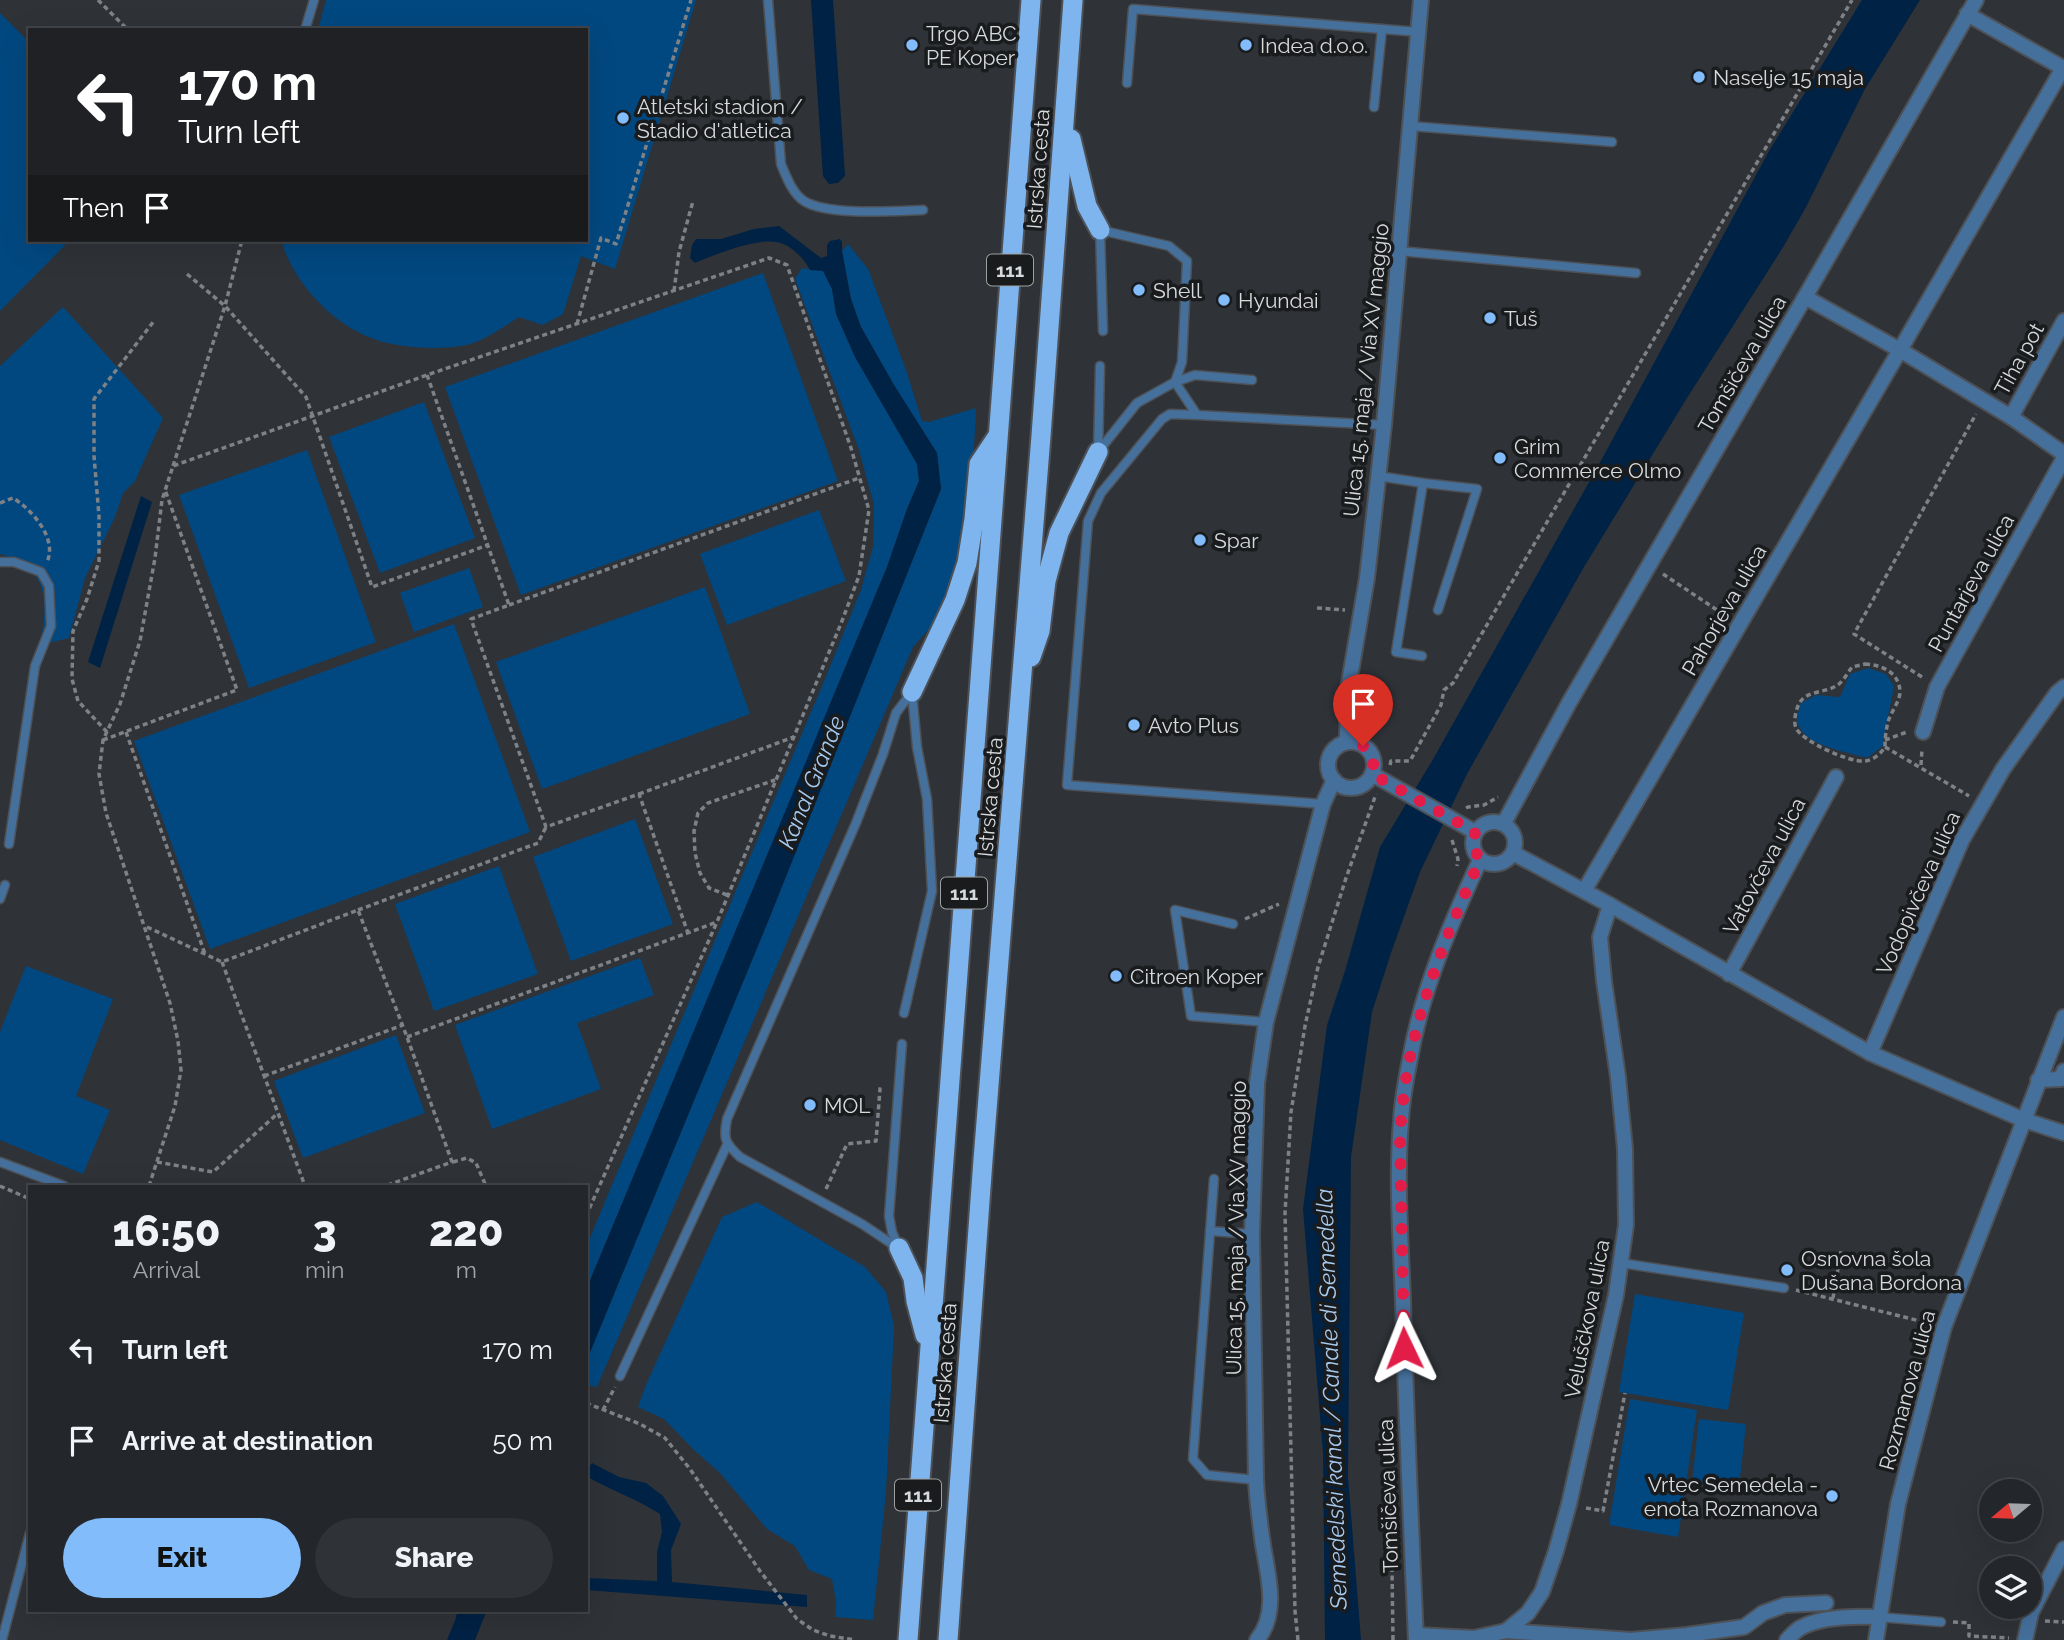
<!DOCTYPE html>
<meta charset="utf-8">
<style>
:root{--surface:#23262a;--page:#2f3236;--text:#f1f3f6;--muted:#a3a5a8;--line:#404347;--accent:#82bcfa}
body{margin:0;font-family:Raleway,sans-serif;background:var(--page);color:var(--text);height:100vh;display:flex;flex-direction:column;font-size:26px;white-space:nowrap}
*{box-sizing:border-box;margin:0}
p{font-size:23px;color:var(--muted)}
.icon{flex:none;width:38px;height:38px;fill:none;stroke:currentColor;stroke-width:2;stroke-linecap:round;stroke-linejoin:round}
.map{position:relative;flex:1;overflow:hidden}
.drawer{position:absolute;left:28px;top:1185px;width:560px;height:427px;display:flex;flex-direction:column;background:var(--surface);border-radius:0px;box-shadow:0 7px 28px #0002,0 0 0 2px var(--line)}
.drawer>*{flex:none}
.hud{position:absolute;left:28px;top:28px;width:560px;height:214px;border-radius:0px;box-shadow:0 7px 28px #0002,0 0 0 2px var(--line);background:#202124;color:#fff;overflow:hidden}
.needle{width:46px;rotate:251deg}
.buttons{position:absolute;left:1979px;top:1479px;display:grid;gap:14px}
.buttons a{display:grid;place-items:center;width:63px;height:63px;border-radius:50%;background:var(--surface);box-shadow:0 7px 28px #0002,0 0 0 2px var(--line);font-size:35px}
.pin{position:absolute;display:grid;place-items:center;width:60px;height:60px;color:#fff;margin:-72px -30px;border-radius:50% 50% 50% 0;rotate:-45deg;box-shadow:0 0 7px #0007}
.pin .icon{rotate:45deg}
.me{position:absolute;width:77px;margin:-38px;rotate:358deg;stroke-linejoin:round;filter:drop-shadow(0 0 5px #0008)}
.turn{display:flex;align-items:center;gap:24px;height:147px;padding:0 35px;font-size:32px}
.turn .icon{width:91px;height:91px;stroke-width:2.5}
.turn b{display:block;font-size:49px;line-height:60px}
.then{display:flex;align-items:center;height:66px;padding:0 35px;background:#0003;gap:14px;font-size:26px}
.eta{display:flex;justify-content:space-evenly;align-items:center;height:119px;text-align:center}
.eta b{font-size:42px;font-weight:800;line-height:49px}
.primary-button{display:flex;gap:14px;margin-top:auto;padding:14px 35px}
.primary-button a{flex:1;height:80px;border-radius:42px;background:var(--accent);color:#111;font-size:28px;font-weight:800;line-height:80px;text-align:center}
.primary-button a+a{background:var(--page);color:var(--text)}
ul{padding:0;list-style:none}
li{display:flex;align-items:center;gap:21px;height:91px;padding:0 35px}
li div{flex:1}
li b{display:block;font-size:26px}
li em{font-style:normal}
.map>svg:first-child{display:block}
</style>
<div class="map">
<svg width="2064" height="1640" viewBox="0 0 2064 1640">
<rect width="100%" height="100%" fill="#2f3338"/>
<!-- green -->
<g fill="#024880">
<path d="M 326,0 L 696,0 L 615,269 L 581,256 L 563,314 L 543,325 L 519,317 C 501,328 482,343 461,346 C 434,350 394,348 369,337 C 329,321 293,281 281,240 L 586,240 L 586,30 L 318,30 Z"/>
<polygon points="0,13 30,43 30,240 70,240 0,311"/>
<polygon points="848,244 868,269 906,370 922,421 929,422 976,408 971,511 950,588 936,621 913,647 597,1387 586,1385 586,1362 767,924 941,489 937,453 894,385 861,327 851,299 842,251"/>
<polygon points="802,268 823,271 832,289 836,314 855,357 917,464 919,481 907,509 887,567 586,1290 586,1247 825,679 861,590 873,547 874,505 859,450 795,279"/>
<polygon points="763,273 838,481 521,595 445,387"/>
<path d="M 63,307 L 163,418 L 135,481 L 123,493 L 115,517 L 85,578 L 69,638 L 40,645 C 45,617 51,586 26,565 C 20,559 8,557 0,554 L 0,366 Z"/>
<polygon points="424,402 475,538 380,573 329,437"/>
<polygon points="307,450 376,642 249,688 179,495"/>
<polygon points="819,510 846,581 727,625 700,554"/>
<polygon points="469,568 483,607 414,632 400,593"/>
<polygon points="705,587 750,714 542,789 496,662"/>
<polygon points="454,624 530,832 210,949 134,741"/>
<path d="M 1868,668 L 1886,674 L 1894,686 C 1891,706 1885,725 1883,746 L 1867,758 C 1847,752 1800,745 1797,720 C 1797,715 1800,708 1801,703 L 1816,695 L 1840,697 L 1850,674 Z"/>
<polygon points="635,819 673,924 571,961 533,857"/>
<polygon points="499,866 538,974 434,1011 395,904"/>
<polygon points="640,958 654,995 577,1023 601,1089 492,1129 455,1025"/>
<polygon points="26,966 113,999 76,1096 110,1110 83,1174 0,1140 0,1032"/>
<polygon points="396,1035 425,1113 303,1158 274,1081"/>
<polygon points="757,1202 865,1267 886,1292 894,1326 886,1492 873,1620 835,1617 836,1601 832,1579 809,1570 795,1546 767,1529 720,1473 693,1449 664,1419 638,1407 646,1385 722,1217"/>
<polygon points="1635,1294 1744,1313 1728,1410 1619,1392"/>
<polygon points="1630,1399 1697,1410 1678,1537 1609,1525"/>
<polygon points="1699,1419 1746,1424 1739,1487 1692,1482"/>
</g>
<!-- water -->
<g fill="#002245">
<polygon points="811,0 833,0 845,176 838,183 829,184 823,176"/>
<polygon points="1862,0 1920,0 1865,89 1805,209 1782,249 1687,398 1584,567 1467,774 1420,872 1391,953 1372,1012 1351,1157 1348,1476 1361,1640 1325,1640 1323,1453 1303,1209 1327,1025 1345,971 1380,847 1432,761 1597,468 1769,151"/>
<path d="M 779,226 L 821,258 L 827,256 L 827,245 L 830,241 L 840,239 L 842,242 L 842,251 L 851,299 L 861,327 L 894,385 L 937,453 L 941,489 L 767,924 L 586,1362 L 586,1290 L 887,567 L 907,509 L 919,481 L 917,464 L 855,357 L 836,314 L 832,289 L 823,271 L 810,270 C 804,258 790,244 776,242 C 756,238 713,255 695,263 L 690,258 L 692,245 L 696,239 L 721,239 L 754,229 Z"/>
<polygon points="141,496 152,502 100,668 88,662"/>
<path d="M 592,1463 L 619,1477 L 646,1483 L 663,1496 L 681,1524 L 671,1550 L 672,1582 L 807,1595 L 807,1607 L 586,1590 L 586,1578 L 657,1581 L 657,1552 L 662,1532 L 660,1514 C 637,1499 610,1490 586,1476 L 586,1471 Z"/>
<polygon points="457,1610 487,1610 475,1640 447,1640 456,1618"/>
</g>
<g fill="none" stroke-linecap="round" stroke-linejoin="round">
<!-- service casing -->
<g stroke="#4d5156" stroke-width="11">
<g id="service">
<path d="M 768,0 L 781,164 C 786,176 792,193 804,201 C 828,216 894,211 923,210"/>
<polyline points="305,30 314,0"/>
<polyline points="1127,83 1133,9 1419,32"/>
<polyline points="1374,107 1382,29"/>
<polyline points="1410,126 1612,142"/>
<polyline points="1399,251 1636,273"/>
<polyline points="1252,380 1195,375 1175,382 1197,415 1384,425"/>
<polyline points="1197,415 1170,414 1162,419 1101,493 1088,521 1067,785 1323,804"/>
<polyline points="1098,452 1137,403 1175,382 1182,362 1187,261 1169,246 1100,230 1103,331"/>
<polyline points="1098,452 1100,366"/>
<polyline points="1378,476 1423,483 1396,652 1422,656"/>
<polyline points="1423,483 1477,489 1438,610"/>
<polyline points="0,562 14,562 41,572 49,586 51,626 35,666 9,844"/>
<polyline points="0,899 5,885"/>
<polyline points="1233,924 1175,910 1191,1016 1266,1022"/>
<polyline points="904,1013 932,891 927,799 917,747 912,692"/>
<polyline points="0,1162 64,1186"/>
<polyline points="1214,1179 1193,1459 1207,1475 1256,1480"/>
<polyline points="1210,1231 1252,1234"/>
<path d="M 898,1248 L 862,1224 L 740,1157 C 725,1143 723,1139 727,1119 L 856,823 L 883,754 L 896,713 L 912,692"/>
<polyline points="899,1248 892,1232 889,1216 902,1044"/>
<polyline points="1621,1263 1784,1288"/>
<polyline points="620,1376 727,1145"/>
<polyline points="1878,1617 1941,1622"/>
<polyline points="2,1640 30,1533"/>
</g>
</g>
<!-- minor casing -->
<g stroke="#4d5156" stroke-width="18">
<g id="minor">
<polyline points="1805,297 1900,350 2011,417 2064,454"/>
<polyline points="2011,417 2064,321"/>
<polyline points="1923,732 1937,687 2064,458"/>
<polyline points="1347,742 1348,689 1367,578 1384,425 1421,0"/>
<circle cx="1351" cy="765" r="23"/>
<polyline points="1372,774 1475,832"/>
<polyline points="1513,853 1610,905 1870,1053 2024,1120 2064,1133"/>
<polyline points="1584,891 1900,350 2063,68 1967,14"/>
<polyline points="1729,974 1836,777"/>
<polyline points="1870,1053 1962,840 2003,769 2057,693 2064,687"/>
<polyline points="2038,1080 2061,1079 2064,1071"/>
<polyline points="1506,1631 1631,1640 1687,1635 1744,1627 1763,1613 1785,1605 1826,1603"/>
<polyline points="1416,1635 1474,1638 1506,1631 1528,1613 1542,1592 1556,1551 1569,1504 1616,1295 1626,1225 1625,1149 1618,1077 1604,981 1600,937 1610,905"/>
<path d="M 1257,1640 C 1279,1614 1268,1575 1263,1545 C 1260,1523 1257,1502 1256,1480 L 1252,1234 L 1257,1083 L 1266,1022 L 1323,804 L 1334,780"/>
<path d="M 1787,1640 C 1791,1636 1795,1631 1800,1628 C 1821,1616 1855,1616 1878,1617"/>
<polyline points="1876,1640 1898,1504 1944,1327 2064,1017"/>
<polyline points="2025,1640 2031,1613 2064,1549"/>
</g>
</g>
<!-- tertiary casing -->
<g stroke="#4d5156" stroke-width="18">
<g id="tertiary">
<circle cx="1494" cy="843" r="21"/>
<polyline points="1504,823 1569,703 1805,297 1976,0"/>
<path d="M 1416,1640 C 1411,1527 1406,1414 1403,1301 C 1401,1242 1396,1181 1401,1121 C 1402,1101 1406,1079 1410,1059 C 1422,989 1451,923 1480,860"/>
</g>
</g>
<!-- trunk casing -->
<g stroke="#4d5156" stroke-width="23">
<g id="trunk">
<polyline points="1071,139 1087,206 1100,230"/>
<polyline points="1031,657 1040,631 1046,581 1059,533 1098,452"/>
<polyline points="912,692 955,600 967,563 974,519 979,464 997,437"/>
<polyline points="899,1248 913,1278 916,1301 925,1335"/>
<polyline points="908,1640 1031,0"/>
<polyline points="948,1640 983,1160 1041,436 1073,0"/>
</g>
</g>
<!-- path -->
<g stroke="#7e8286" stroke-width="3.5" stroke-dasharray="5 3.5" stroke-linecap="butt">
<polyline points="98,0 128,30"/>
<polyline points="187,274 225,306 306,397 372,587 488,545"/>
<polyline points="674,291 679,252 693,201"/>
<polyline points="577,324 601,238 616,244 691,0"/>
<polyline points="427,375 509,605 471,619 546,827 639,794 688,933"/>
<polyline points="173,466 225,306 242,240"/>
<path d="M 0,503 L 13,498 C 31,509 58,538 47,562"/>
<polyline points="1663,574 1726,616"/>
<polyline points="509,605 859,478"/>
<polyline points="1317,608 1345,610"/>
<path d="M 1865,664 C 1883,665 1900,673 1900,693 C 1899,702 1892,711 1889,719 C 1886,728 1885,738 1885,747 C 1880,755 1872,761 1863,761 C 1849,762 1803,742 1796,728 C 1793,722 1796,708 1800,702 C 1808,690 1828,693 1839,684 C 1844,680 1848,672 1852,667 Z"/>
<polyline points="1922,677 1854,634 1976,414"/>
<polyline points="107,732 78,701 72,679 73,631 87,599 99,561 99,516 94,456 94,399 154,321"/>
<polyline points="126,732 205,954"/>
<polyline points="103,740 237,690 165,490"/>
<polyline points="1885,740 1907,732"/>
<polyline points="1885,747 1969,796"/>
<polyline points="1390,765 1391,761 1410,761 1441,705 1444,690 1453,683 1852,0"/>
<polyline points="1921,765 1922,749"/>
<polyline points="639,794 794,737"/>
<polyline points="1466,808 1468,807 1484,805 1498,797"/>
<polyline points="1452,840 1458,859 1457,866"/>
<polyline points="727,895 709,888 700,873 695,853 694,831 698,813 708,803 775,780"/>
<polyline points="358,910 538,843 546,827"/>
<polyline points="1245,919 1279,904"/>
<polyline points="147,927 222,962 358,910 407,1037 452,1162 385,1186"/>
<polyline points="222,962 305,1186"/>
<polyline points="407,1037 717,922"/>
<polyline points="264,1076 403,1025"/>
<polyline points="157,1162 213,1172 277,1114"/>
<polyline points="453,1162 467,1158 476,1163 486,1186"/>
<polyline points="0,1186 30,1199"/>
<polyline points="149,1186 175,1106 181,1070 178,1041 170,1003 106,813 99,774 103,740 120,704 140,641 155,558 162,500 173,466 427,375 769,258 787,265 851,448 869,510 859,576 842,621 717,922 586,1216"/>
<polyline points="826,1189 847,1144 876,1141 880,1089 875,1089"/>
<polyline points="1796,1290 1928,1323"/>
<polyline points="1833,1298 1841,1251"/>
<polyline points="586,1403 640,1424 665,1438 690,1469 760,1571 797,1619 813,1630 830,1636 855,1640"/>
<polyline points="603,1410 615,1387"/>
<polyline points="1391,1499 1393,1640"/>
<polyline points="1586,1508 1603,1511 1625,1393"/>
<polyline points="2045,1621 2064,1622"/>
<polyline points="1953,1622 1969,1623 1969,1636 2009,1638"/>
<polyline points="1298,1640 1295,1611 1285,1213 1291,1112 1305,1026 1318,967 1346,878 1376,794"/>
</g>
<!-- service -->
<use href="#service" stroke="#45709c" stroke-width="8"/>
<!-- minor -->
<use href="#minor" stroke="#45709c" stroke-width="14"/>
<!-- tertiary -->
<use href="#tertiary" stroke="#45709c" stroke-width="14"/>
<!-- trunk -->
<use href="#trunk" stroke="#7eb5ef" stroke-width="19"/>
</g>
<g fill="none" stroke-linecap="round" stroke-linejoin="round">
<!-- route -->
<path stroke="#e11d48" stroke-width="12" stroke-dasharray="0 21.6" d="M 1363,746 C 1373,754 1375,762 1372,774 L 1475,832 L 1473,847 L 1480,860 C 1440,948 1403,1041 1400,1140 L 1404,1348"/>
</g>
<!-- markers -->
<g fill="#82bcfa" stroke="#191b1d" stroke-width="2.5">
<circle cx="912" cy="45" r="7"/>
<circle cx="1246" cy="45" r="7"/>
<circle cx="1699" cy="77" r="7"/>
<circle cx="623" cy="118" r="7"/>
<circle cx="1139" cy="290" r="7"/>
<circle cx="1224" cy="300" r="7"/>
<circle cx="1490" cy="318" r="7"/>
<circle cx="1500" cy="458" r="7"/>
<circle cx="1200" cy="540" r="7"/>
<circle cx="1134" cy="725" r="7"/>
<circle cx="1116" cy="976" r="7"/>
<circle cx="810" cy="1105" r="7"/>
<circle cx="1787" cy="1270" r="7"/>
<circle cx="1832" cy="1496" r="7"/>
</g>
<g text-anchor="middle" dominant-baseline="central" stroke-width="7" stroke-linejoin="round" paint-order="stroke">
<!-- shield labels -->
<g fill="#191b1d" stroke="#9ea1a3" stroke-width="2">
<rect x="987" y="254.5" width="46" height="31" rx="5"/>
<rect x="941" y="877.5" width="46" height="31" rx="5"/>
<rect x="895" y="1479.5" width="46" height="31" rx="5"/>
</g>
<g font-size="19" font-weight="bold" fill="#d7dadd">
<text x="1010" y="270">111</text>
<text x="964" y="893">111</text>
<text x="918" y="1495">111</text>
</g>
<!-- poi labels -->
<g font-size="21" fill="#d7dadd" stroke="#191b1d" text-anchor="start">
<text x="926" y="33">Trgo ABC<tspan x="926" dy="24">PE Koper</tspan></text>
<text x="1260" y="45">Indea d.o.o.</text>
<text x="1713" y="77">Naselje 15 maja</text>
<text x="637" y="106">Atletski stadion /<tspan x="637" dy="24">Stadio d'atletica</tspan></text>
<text x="1153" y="290">Shell</text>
<text x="1238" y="300">Hyundai</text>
<text x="1504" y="318">Tuš</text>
<text x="1514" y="446">Grim<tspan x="1514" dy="24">Commerce Olmo</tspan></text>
<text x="1214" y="540">Spar</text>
<text x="1148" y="725">Avto Plus</text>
<text x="1130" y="976">Citroen Koper</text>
<text x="824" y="1105">MOL</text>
<text x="1801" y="1258">Osnovna šola<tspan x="1801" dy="24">Dušana Bordona</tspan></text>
<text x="1818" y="1484" text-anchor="end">Vrtec Semedela -<tspan x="1818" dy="24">enota Rozmanova</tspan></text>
</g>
<!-- street labels -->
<g font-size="21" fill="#d7dadd" stroke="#191b1d">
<text transform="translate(1038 169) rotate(-86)">Istrska cesta</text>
<text transform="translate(2019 359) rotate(-61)">Tiha pot</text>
<text transform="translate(1742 364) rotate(-60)">Tomšičeva ulica</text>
<text transform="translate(1366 370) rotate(-84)">Ulica 15. maja / Via XV maggio</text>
<text transform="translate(1971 583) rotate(-61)">Puntarjeva ulica</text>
<text transform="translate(1724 610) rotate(-60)">Pahorjeva ulica</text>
<text transform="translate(990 797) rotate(-85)">Istrska cesta</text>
<text transform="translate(1764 866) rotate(-62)">Vatovčeva ulica</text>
<text transform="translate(1918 893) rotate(-66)">Vodopivčeva ulica</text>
<text transform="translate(1236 1228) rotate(-89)">Ulica 15. maja / Via XV maggio</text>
<text transform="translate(1587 1319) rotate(-79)">Veluščkova ulica</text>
<text transform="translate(945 1363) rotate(-86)">Istrska cesta</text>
<text transform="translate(1907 1390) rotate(-75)">Rozmanova ulica</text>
<text transform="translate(1388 1496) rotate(-92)">Tomšičeva ulica</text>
</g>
<!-- water labels -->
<g font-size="23" font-style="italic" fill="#a7c9ee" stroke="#191b1d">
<text transform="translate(811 782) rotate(-68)">Kanal Grande</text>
<text transform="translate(1331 1399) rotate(-92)">Semedelski kanal / Canale di Semedella</text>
</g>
</g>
</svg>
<div class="buttons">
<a><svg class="needle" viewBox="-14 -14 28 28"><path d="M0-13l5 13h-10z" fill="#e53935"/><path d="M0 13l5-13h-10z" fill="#a3a5a8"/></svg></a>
<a><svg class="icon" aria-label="layers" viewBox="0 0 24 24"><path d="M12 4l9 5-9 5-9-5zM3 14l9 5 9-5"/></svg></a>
</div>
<div class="pin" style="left:1363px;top:746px;background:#d93025"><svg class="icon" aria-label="arrive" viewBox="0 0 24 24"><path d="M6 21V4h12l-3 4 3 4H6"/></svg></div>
<svg class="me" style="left:1404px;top:1348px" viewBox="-20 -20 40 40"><path d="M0-17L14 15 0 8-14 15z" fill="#e11d48" stroke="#fff" stroke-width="4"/></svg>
<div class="hud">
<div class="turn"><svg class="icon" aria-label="left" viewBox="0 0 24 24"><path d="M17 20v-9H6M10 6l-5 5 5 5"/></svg><div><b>170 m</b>Turn left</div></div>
<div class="then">Then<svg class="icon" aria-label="arrive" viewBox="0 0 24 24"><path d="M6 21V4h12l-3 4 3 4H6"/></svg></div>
</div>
<section class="drawer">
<div class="eta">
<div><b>16:50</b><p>Arrival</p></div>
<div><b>3</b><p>min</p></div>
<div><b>220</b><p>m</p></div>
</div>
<ul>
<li><svg class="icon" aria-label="left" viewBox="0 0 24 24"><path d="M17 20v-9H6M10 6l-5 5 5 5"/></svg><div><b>Turn left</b></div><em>170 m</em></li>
<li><svg class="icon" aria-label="arrive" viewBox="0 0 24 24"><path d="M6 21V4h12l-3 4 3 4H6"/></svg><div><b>Arrive at destination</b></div><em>50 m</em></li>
</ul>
<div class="primary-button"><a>Exit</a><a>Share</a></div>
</section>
</div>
